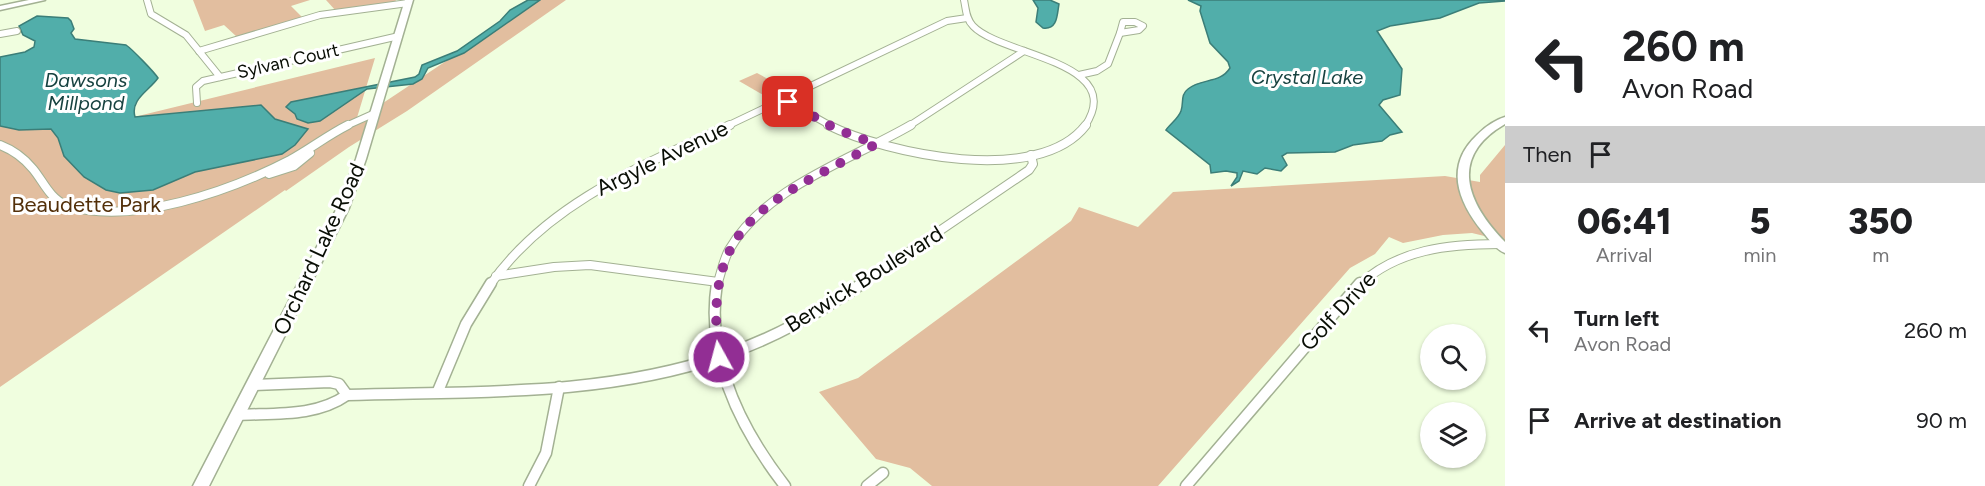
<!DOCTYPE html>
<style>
:root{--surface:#fff;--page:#f2f2f2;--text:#202124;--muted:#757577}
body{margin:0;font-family:Figtree,sans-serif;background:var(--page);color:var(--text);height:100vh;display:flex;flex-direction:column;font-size:22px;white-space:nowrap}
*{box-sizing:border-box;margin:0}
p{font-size:20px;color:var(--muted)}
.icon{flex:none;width:33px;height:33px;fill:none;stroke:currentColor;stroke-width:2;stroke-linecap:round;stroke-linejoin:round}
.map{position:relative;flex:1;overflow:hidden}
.sheet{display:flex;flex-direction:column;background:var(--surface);width:480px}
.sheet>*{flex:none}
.banner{background:#fff;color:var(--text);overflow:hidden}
.buttons{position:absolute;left:1420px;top:324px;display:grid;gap:12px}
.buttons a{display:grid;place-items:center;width:66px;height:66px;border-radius:50%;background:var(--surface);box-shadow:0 2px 4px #0004;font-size:30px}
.pin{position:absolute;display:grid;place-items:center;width:51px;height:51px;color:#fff;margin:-26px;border-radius:12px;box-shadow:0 3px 9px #0006}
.me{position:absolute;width:66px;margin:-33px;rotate:353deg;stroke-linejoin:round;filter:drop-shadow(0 0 4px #0008)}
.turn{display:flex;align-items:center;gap:21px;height:126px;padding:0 18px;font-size:27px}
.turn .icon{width:78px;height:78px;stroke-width:2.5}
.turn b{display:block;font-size:42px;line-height:51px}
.then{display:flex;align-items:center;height:57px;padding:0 18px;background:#0003;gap:12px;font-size:22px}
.eta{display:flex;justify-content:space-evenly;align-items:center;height:102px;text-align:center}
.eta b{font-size:36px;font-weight:800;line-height:42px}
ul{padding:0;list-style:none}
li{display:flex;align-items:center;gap:18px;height:90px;padding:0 18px}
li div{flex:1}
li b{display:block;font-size:22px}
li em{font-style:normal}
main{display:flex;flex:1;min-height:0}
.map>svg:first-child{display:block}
</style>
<main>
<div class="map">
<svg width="1505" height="486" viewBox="0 0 1505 486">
<rect width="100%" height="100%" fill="#f0fedf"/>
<!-- green -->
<g fill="#e2be9f">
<polygon points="193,0 310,0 291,6 303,18 237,37 224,25 205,31"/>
<polygon points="326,0 396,0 395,2 336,11"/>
<polygon points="538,0 566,0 407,111 349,147 286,191 285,190 0,387 0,82 134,117 375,58 356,121"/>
<polygon points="757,73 788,90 770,99 739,81"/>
<polygon points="1505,145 1505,241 1472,233 1443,235 1403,243 1389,237 1375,254 1350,268 1158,486 932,486 910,468 876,459 819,392 858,378 1071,221 1079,207 1138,227 1173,192 1445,176 1480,182 1480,175"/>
</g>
<!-- water -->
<g fill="#51aeaa" stroke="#3b7e78" stroke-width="1.5">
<polygon points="528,0 540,0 464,53 428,68 422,79 413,84 367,89 320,121 308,123 297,119 295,114 286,107 291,102 415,77 419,74 422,65 457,51 500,21 510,10"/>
<path d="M 1033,0 L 1050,0 L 1059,4 C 1057,14 1058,30 1043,28 L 1036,22 L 1038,8 Z"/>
<path d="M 1188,0 L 1505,0 L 1505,1 L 1479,3 L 1440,18 L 1390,26 L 1377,31 L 1402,69 L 1400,95 L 1383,100 L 1379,105 L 1402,132 L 1390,135 L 1382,141 L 1353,145 L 1335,152 L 1287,153 L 1282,156 L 1287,165 L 1281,171 L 1265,168 L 1257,174 L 1243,171 L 1239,181 L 1231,186 L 1237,177 L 1237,173 L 1226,171 L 1211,173 L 1210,165 L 1166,130 C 1170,124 1178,119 1181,111 C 1184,103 1180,95 1188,89 C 1201,78 1220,84 1230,68 L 1228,62 L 1210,43 L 1200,11 L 1201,6 Z"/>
<path d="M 37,16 L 68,18 L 71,21 L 74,29 L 71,33 L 75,39 L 126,45 C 132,49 155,73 158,78 C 149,91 130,99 135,117 L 261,105 L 275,119 L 308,129 L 295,145 L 282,154 L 195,172 L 153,190 L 120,193 L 106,190 L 84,177 L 64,156 L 58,138 L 51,129 L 19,130 L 0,126 L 0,57 L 25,52 L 34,47 L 35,41 L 23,35 L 19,26 Z"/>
</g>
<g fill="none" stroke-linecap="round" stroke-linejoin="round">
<!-- street-far2 casing -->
<g stroke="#a3b193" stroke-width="8">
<g id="street-far2">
<polyline points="147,0 151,14 186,35 220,77"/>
<path d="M 964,0 C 966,9 966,19 973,26 C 1001,56 1128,61 1085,126"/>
<polygon points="1123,22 1135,22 1143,26 1139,30 1120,33"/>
<polyline points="0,34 17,31"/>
<polyline points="199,51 320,15 408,3"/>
<polyline points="1079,75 1097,71 1108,64 1120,33"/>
<polyline points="783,99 831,126"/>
<polyline points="197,103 196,87 203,81 399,36"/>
<polyline points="346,126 375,113"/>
<polyline points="727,126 947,21 967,18"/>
<polyline points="909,126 1024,51"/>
</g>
</g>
<!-- street-far1 casing -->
<g stroke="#a3b193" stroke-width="10">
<g id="street-far1">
<path d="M 828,125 C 887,154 1039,187 1086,125"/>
<path d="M 0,145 C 13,150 24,158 33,169 C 43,181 50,199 66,205 C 131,227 232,190 290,160 C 310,149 328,135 348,125"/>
<polyline points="269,174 294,166 310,153"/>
<polyline points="496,276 554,267 590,265 718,282"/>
<path d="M 490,285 C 547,203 643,165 730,125"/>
<path d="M 717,285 C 721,274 723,261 729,250 C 765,187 851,160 911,125"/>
<polyline points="860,285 1029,170 1033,164 1031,155"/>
<path d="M 1359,285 C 1398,249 1449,244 1500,244"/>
</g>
</g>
<!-- street casing -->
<g stroke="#a3b193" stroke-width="13">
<g id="street">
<path d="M 717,283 C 705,359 740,428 785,486"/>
<polyline points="254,385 330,382 339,384 347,395"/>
<polyline points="438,391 466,324 491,283"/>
<path d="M 238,415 C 275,413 316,417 347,395 C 471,391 603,397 722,356 C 773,339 818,313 863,283"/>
<polyline points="529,486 546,453 559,387"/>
<polyline points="867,486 883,473"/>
<polyline points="1186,486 1360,283"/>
</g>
</g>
<!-- secondary casing -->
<g stroke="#a3b193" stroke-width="3">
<g id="secondary">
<polygon points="29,0 45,0 0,10 0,6"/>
<polygon points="405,0 413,0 366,159 349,208 209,486 193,486 337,208 356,159"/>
<path d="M 1505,117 L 1505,124 C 1448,157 1467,203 1505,242 L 1505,253 C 1496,250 1488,238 1482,231 C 1457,200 1445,165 1477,135 C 1485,127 1495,120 1505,117 Z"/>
</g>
</g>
<!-- street-far2 -->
<use href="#street-far2" stroke="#fff" stroke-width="6"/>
<!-- street-far1 -->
<use href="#street-far1" stroke="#fff" stroke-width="8"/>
<!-- street -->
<use href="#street" stroke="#fff" stroke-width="10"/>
<!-- secondary -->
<use href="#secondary" fill="#fff" fill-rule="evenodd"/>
</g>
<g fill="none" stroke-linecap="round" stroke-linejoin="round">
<!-- route -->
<path stroke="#922e94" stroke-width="10" stroke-dasharray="0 18" d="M 719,357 C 701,219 772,201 876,144 L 836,129 L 788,102"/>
</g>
<g text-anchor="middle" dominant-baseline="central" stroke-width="6" stroke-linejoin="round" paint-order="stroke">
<!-- far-street labels -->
<g font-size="18" fill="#090e05" stroke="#fff">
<text transform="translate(288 61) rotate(-13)">Sylvan Court</text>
</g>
<!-- far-water labels -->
<g font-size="20" font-style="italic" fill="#174240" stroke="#fff">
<text x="1307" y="77">Crystal Lake</text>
<text x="86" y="80">Dawsons<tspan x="86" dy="23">Millpond</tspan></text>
</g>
<!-- street labels -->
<g font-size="22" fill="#090e05" stroke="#fff">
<text transform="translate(662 158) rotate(-26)">Argyle Avenue</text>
<text transform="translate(319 249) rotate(-65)">Orchard Lake Road</text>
<text transform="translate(864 279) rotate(-32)">Berwick Boulevard</text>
<text transform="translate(1338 311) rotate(-47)">Golf Drive</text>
</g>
<!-- park labels -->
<g font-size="22" fill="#53300a" stroke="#fff">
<text x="86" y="204">Beaudette Park</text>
</g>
</g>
</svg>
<div class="buttons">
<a><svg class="icon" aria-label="search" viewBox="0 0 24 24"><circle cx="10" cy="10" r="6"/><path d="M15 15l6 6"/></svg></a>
<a><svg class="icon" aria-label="layers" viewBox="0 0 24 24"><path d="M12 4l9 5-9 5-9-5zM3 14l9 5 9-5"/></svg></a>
</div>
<div class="pin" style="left:788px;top:102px;background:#d93025"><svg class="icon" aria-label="arrive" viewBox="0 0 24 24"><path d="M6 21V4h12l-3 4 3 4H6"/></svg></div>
<svg class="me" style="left:719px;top:357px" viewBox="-20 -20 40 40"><circle r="17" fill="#922e94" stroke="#fff" stroke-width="3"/><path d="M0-11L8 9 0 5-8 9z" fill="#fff"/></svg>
</div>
<section class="sheet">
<div class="banner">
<div class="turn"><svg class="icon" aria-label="left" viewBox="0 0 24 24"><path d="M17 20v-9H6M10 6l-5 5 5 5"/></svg><div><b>260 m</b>Avon Road</div></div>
<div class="then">Then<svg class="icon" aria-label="arrive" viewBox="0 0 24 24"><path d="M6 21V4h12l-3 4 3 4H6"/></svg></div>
</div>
<div class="eta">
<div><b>06:41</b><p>Arrival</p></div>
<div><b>5</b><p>min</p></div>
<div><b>350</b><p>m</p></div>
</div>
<ul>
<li><svg class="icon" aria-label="left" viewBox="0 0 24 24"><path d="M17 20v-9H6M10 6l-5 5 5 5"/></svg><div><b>Turn left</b><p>Avon Road</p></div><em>260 m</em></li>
<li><svg class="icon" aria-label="arrive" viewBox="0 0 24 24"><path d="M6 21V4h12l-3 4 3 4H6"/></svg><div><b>Arrive at destination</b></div><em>90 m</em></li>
</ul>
</section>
</main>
